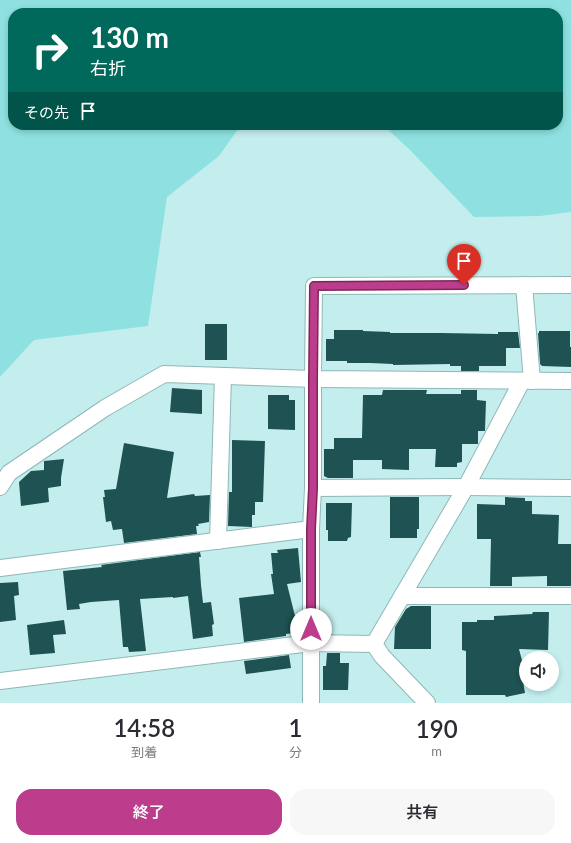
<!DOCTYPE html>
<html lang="ja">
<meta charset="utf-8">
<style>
:root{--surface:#fff;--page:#f7f7f7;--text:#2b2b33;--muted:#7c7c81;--accent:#bb3d8c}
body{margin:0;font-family:Lato,"Noto Sans JP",sans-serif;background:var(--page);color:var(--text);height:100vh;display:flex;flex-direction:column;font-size:15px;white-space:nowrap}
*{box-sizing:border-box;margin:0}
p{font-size:13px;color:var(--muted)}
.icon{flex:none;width:22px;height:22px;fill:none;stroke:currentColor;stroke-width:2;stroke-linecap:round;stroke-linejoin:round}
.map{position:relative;height:703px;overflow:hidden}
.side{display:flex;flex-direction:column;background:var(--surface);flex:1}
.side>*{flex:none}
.guide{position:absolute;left:8px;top:8px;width:555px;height:122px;border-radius:16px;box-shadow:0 2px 6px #0003;background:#00695c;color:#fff;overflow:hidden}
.fabs{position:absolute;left:519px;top:651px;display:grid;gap:8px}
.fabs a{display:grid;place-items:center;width:40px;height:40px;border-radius:50%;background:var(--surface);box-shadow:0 2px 6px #0003;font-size:20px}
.pin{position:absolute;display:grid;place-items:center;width:34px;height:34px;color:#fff;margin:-41px -17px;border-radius:50% 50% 50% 0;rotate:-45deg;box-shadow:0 0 4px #0007}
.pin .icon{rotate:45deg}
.me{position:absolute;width:44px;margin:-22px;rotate:0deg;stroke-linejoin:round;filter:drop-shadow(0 0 3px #0008)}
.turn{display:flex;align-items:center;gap:14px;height:84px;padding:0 16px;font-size:18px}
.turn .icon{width:52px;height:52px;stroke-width:2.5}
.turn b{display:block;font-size:28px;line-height:34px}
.then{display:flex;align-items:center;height:38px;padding:0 16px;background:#0003;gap:8px;font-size:15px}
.eta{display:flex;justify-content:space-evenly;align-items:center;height:68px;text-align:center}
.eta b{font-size:24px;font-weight:600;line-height:28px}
.action{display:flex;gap:8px;margin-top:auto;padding:8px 16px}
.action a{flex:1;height:46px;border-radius:16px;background:var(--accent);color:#fff;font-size:16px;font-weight:600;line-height:46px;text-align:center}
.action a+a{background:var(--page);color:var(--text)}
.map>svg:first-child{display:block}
</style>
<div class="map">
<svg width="571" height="703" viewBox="0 0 571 703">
<rect width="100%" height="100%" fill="#c4eeee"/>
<!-- green -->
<polygon fill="#8fe1e1" points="0,0 571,0 571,212 540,216 474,217 410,150 383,125 558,125 558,13 13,13 13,125 241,125 219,156 167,197 148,326 34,340 0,377"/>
<!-- building -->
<g fill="#1e5253">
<rect x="205" y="324" width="22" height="36"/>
<polygon points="334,330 363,330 363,331 390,332 390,333 441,333 498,334 498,332 518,332 520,348 506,348 506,366 479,366 479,371 461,371 461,366 450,366 450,364 393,365 393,364 370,363 347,363 347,361 326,361 326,339 334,339"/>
<polygon points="539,331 570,331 570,347 571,347 571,367 542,366 540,364 538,333 539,333"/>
<polygon points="172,388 202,390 202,414 170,412"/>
<polygon points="383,390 427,390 426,394 461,394 461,390 477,390 477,400 486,401 485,430 485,431 478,431 478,444 462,444 462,462 457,463 457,467 435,467 436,449 409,449 409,470 382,469 382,460 353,460 353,478 328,478 324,476 324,449 334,449 334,438 362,438 363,395 382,395"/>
<polygon points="268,395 289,395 289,400 295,400 295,430 268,429"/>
<polygon points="232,440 265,441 263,502 255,502 255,515 252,515 252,527 228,526 229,492 232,492"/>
<polygon points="124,443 174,452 167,498 194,494 195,496 210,495 209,522 198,524 199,526 196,526 197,534 124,543 122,529 113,530 111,521 106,522 103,497 105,497 104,490 116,489"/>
<polygon points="64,459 61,478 61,486 48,488 49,502 21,506 19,482 31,471 44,470 44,461"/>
<polygon points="390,497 419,497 419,529 417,529 417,538 390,538"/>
<polygon points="505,497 525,498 525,501 532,501 532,514 559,515 558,544 571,544 571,586 547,586 547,576 512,577 512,586 490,586 491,539 477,539 477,504 505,505"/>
<polygon points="326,503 352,503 351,537 348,538 347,541 328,541 328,530 326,530"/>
<polygon points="298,548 301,582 287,584 298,628 294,630 294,633 286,634 286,636 244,642 239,598 274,594 271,574 273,574 271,553 278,553 277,550"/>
<polygon points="200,552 201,557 199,557 201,585 203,603 211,602 214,624 212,625 213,636 193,639 188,596 173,598 173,597 140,599 146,651 129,652 128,647 123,647 119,600 91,602 79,604 80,609 67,610 63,571 102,567 101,565"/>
<polygon points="18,582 19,595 14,596 16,620 0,622 0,583"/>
<polygon points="411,606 431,606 431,649 394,649 395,627 406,609"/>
<polygon points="533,612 549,612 548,650 519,649 524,668 521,669 525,693 506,697 505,695 466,695 466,651 462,650 462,622 477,622 477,620 494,620 494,616 532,614"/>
<polygon points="64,620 66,634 53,635 55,653 30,655 27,625"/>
<polygon points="327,653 340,653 340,663 349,663 348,690 323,690 323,666 326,666"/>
<polygon points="289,655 291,668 246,674 244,661"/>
</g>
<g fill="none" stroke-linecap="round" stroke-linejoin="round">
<!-- street casing -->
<g stroke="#8fb7b7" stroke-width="18">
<g id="street">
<polyline points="524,285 532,381"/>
<polyline points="0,487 9,473 105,408 164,374 313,379 571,381"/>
<polyline points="313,488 466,487 571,488"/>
<polyline points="218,541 223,376"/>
<polyline points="0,568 311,529"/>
<polyline points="402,596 571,596"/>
<polyline points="374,644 466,487 522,381"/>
<polyline points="0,681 311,643 374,644 382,656 427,703"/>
<polyline points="311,703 311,529 313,488 313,379 314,286 571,285"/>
</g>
</g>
<!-- street -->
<use href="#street" stroke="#fff" stroke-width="16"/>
</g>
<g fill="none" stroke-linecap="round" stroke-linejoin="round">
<!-- route casing -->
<g stroke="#7a285b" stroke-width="10">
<polyline id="route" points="311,629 311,529 313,488 313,379 314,286 464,285"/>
</g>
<!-- route -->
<use href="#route" stroke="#bb3d8c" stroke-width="7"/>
</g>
</svg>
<div class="fabs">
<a><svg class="icon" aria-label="sound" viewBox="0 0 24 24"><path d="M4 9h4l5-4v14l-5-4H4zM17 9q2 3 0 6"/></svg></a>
</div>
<div class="pin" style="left:464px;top:285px;background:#d93025"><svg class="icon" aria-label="arrive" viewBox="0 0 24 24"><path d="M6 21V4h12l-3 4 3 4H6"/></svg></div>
<svg class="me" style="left:311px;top:629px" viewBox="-20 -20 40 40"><circle r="19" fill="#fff"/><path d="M0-13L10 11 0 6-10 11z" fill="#bb3d8c"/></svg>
<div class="guide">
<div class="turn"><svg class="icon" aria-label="right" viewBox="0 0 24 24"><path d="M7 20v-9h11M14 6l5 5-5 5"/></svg><div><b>130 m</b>右折</div></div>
<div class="then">その先<svg class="icon" aria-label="arrive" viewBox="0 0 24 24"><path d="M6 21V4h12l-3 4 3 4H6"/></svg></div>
</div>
</div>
<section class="side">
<div class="eta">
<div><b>14:58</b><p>到着</p></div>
<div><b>1</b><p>分</p></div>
<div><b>190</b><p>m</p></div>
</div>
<div class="action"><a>終了</a><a>共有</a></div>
</section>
